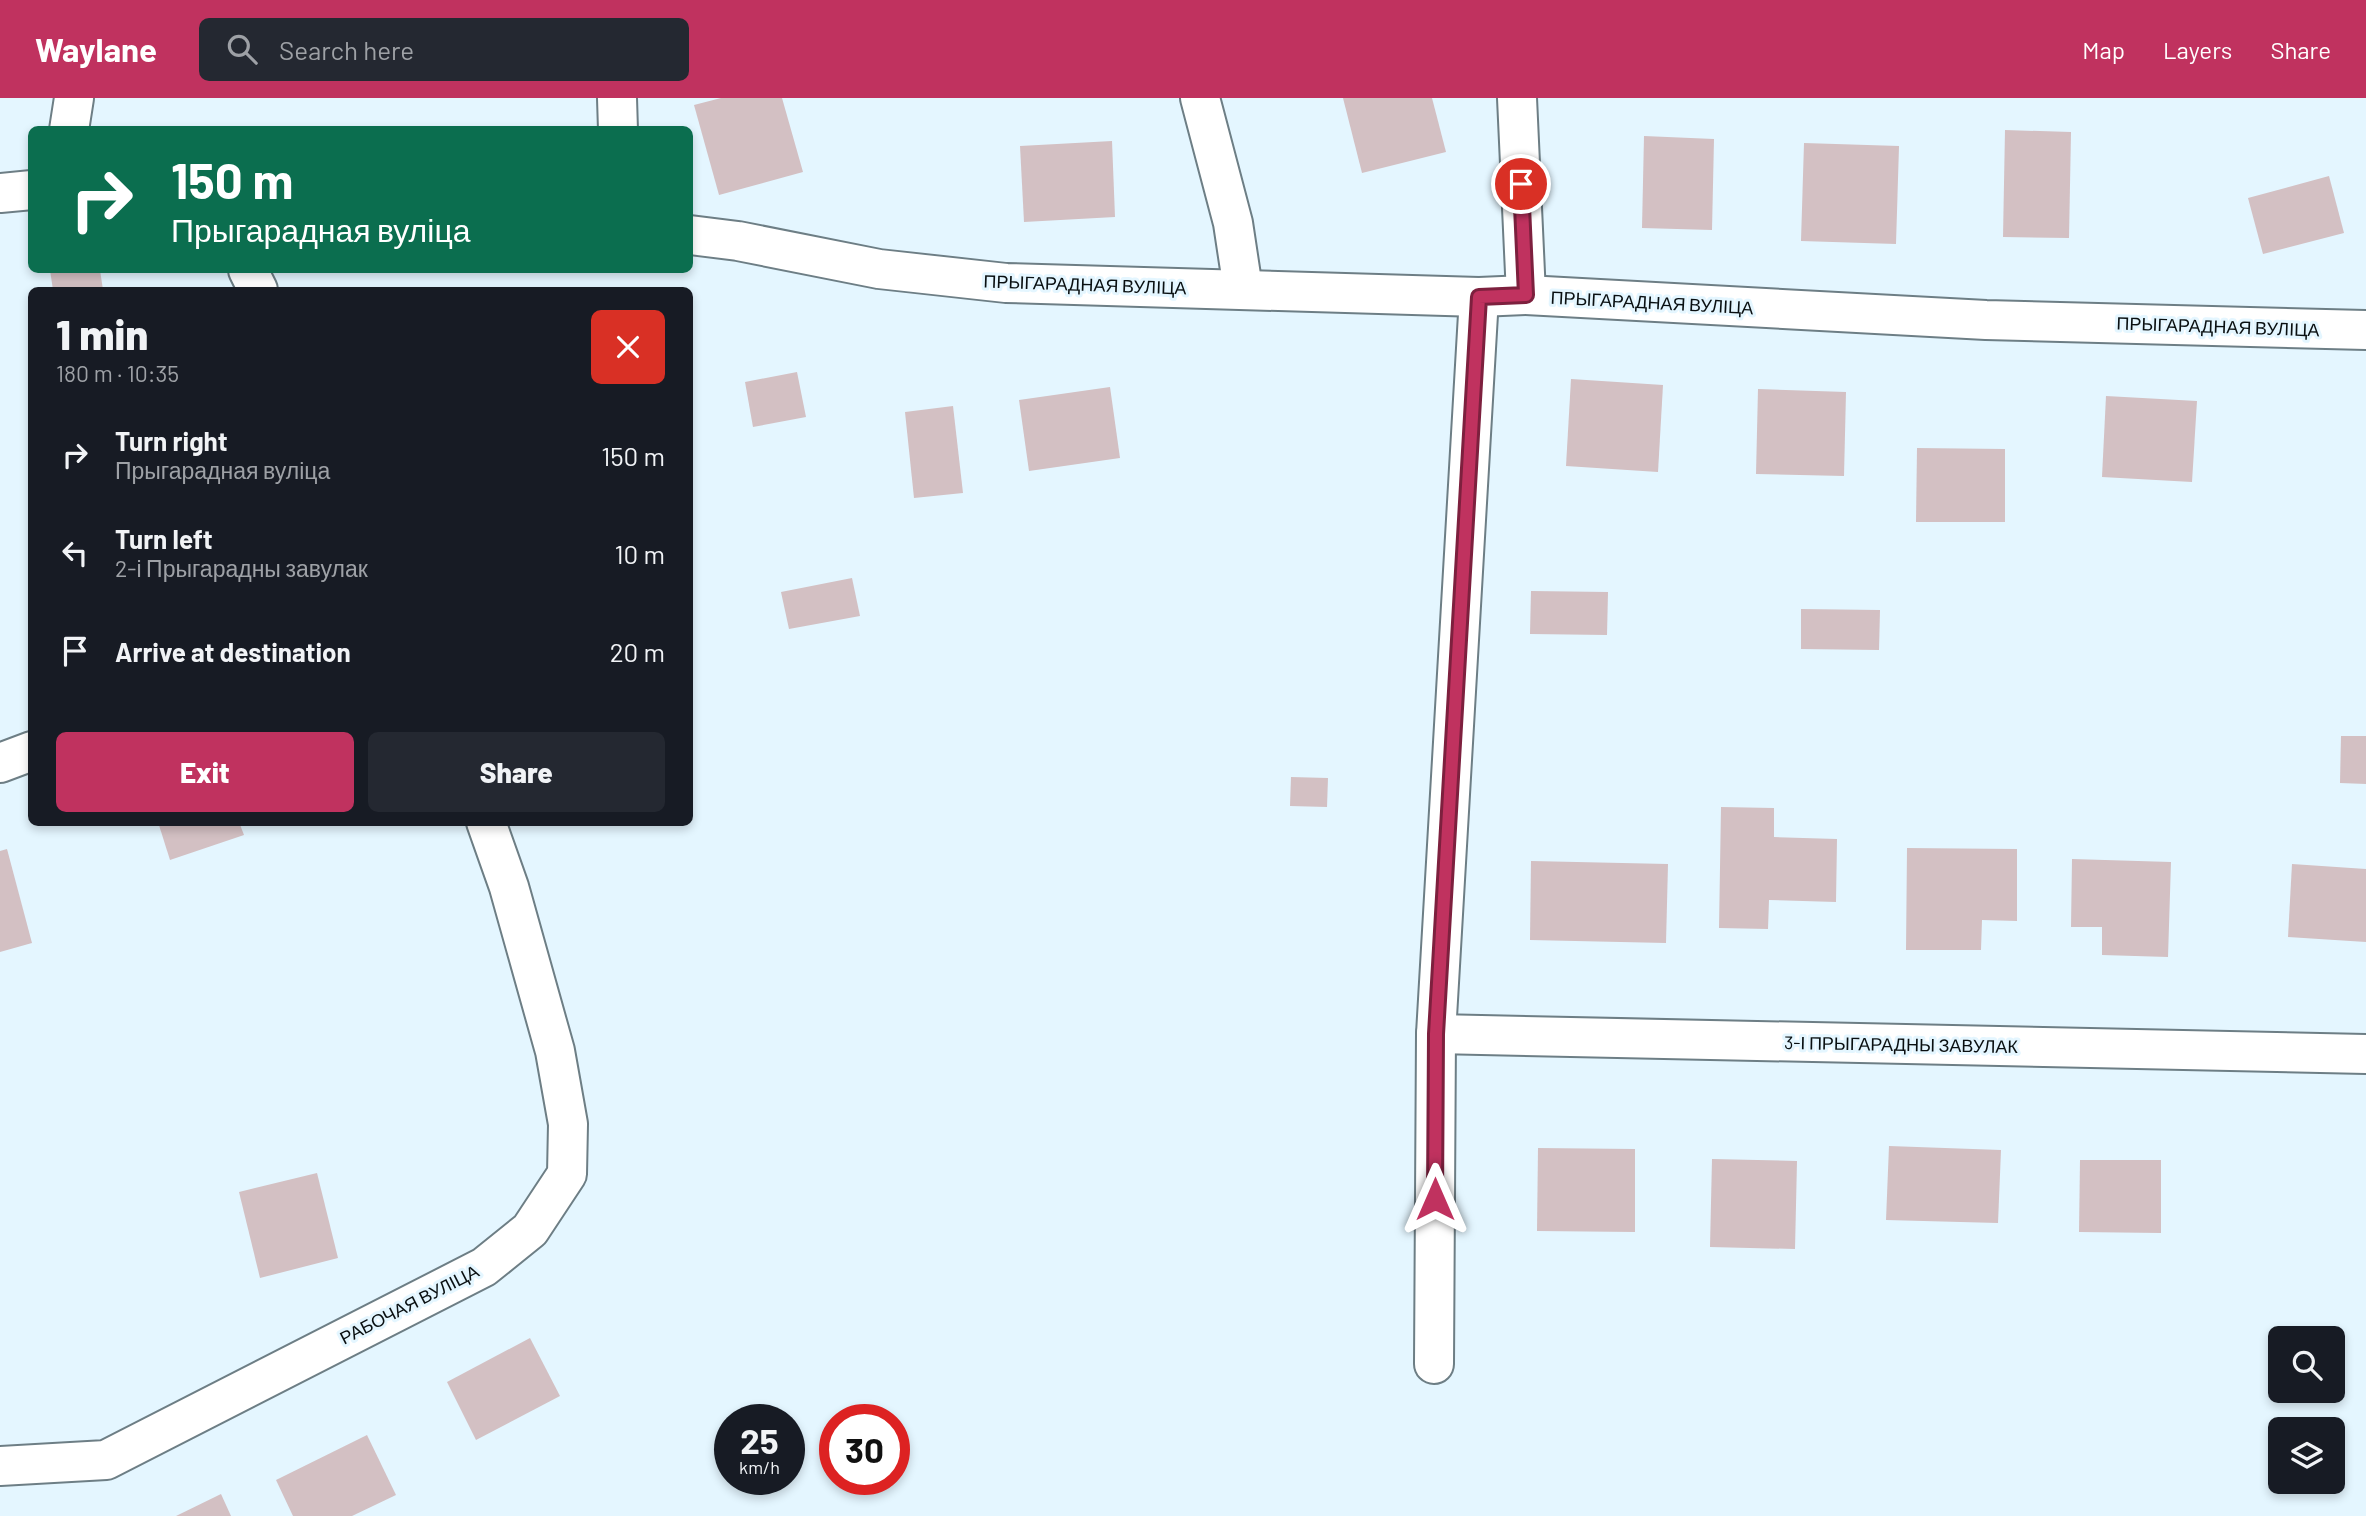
<!DOCTYPE html>
<meta charset="utf-8">
<style>
:root{--surface:#171b24;--page:#242831;--text:#f1f3f6;--muted:#9ea1a6;--accent:#c0325f}
body{margin:0;font-family:Barlow,sans-serif;background:var(--page);color:var(--text);height:100vh;display:flex;flex-direction:column;font-size:26px;white-space:nowrap}
*{box-sizing:border-box;margin:0}
p{font-size:23px;color:var(--muted)}
.icon{flex:none;width:38px;height:38px;fill:none;stroke:currentColor;stroke-width:2;stroke-linecap:round;stroke-linejoin:round}
.map{position:relative;flex:1;overflow:hidden}
.sheet{position:absolute;left:28px;top:189px;width:665px;height:539px;display:flex;flex-direction:column;background:var(--surface);border-radius:10px;box-shadow:0 4px 10px #0003}
.sheet>*{flex:none}
.top-card{position:absolute;left:28px;top:28px;width:665px;height:147px;border-radius:10px;box-shadow:0 4px 10px #0003;background:#0b6e4f;color:#fff;overflow:hidden}
.fabs{position:absolute;left:2268px;top:1228px;display:grid;gap:14px}
.fabs a{display:grid;place-items:center;width:77px;height:77px;border-radius:10px;background:var(--surface);box-shadow:0 4px 10px #0003;font-size:35px}
.speed{position:absolute;left:714px;top:1306px;display:flex;gap:14px;font-size:35px;font-weight:700;text-align:center}
.speed>*{display:grid;place-content:center;width:91px;height:91px;border-radius:50%;background:var(--surface);box-shadow:0 4px 10px #0003;line-height:1}
.speed small{font-size:18px;font-weight:400}
.speed .limit{border:10px solid #d22;background:#fff;color:#111}
.pin{position:absolute;display:grid;place-items:center;width:60px;height:60px;color:#fff;margin:-30px;border:4px solid #fff;border-radius:50%;box-shadow:0 2px 7px #0007}
.me{position:absolute;width:77px;margin:-38px;rotate:0deg;stroke-linejoin:round;filter:drop-shadow(0 0 5px #0008)}
.turn{display:flex;align-items:center;gap:24px;height:147px;padding:0 28px;font-size:32px}
.turn .icon{width:91px;height:91px;stroke-width:2.5}
.turn b{display:block;font-size:49px;line-height:60px}
.round{display:grid;place-items:center;flex:none;width:74px;height:74px;border-radius:10px;background:var(--page)}
.overview{display:flex;align-items:center;justify-content:space-between;height:119px;padding:0 28px}
h1{font-size:42px;font-weight:800;line-height:52px}
.cta{display:flex;gap:14px;margin-top:auto;padding:14px 28px}
.cta a{flex:1;height:80px;border-radius:10px;background:var(--accent);color:#fff;font-size:28px;font-weight:800;line-height:80px;text-align:center}
.cta a+a{background:var(--page);color:var(--text)}
ul{padding:0;list-style:none}
li{display:flex;align-items:center;gap:21px;height:98px;padding:0 28px}
li div{flex:1}
li b{display:block;font-size:26px}
li em{font-style:normal}
header{display:flex;align-items:center;gap:42px;box-sizing:border-box;height:98px;padding:0 35px;background:var(--accent);color:#fff}
header strong{font-size:33px}
nav{display:flex;gap:38px;margin-inline-start:auto;font-size:24px}
.search{width:490px;height:63px;background:var(--page);display:flex;align-items:center;gap:18px;box-sizing:border-box;padding:0 24px;border-radius:10px;color:var(--muted);font-size:26px}
.map>svg:first-child{display:block}
</style>
<header>
<strong>Waylane</strong>
<div class="search"><svg class="icon" aria-label="search" viewBox="0 0 24 24"><circle cx="10" cy="10" r="6"/><path d="M15 15l6 6"/></svg>Search here</div>
<nav><a>Map</a><a>Layers</a><a>Share</a></nav>
</header>
<div class="map">
<svg width="2366" height="1418" viewBox="0 0 2366 1418">
<rect width="100%" height="100%" fill="#e4f6ff"/>
<!-- building -->
<g fill="#d3c0c3">
<polygon points="721,0 782,0 803,74 719,97 694,7"/>
<polygon points="1343,0 1432,0 1446,54 1362,75"/>
<polygon points="2005,32 2071,34 2069,140 2003,139"/>
<polygon points="1644,38 1714,41 1712,132 1642,130"/>
<polygon points="1112,43 1115,119 1024,124 1020,48"/>
<polygon points="1804,45 1899,48 1896,146 1801,143"/>
<polygon points="2329,78 2344,135 2263,156 2248,100"/>
<polygon points="50,172 100,172 103,192 53,192"/>
<polygon points="797,274 806,319 753,329 745,284"/>
<polygon points="1571,281 1663,287 1658,374 1566,368"/>
<polygon points="1110,289 1120,360 1029,373 1019,302"/>
<polygon points="1758,291 1846,294 1844,378 1756,376"/>
<polygon points="2106,298 2197,303 2192,384 2102,379"/>
<polygon points="953,308 963,395 914,400 905,314"/>
<polygon points="1917,350 2005,351 2005,424 1916,424"/>
<polygon points="852,480 860,518 789,531 781,494"/>
<polygon points="1531,493 1608,494 1607,537 1530,536"/>
<polygon points="1801,511 1880,512 1879,552 1801,551"/>
<polygon points="2341,638 2366,638 2366,686 2340,685"/>
<polygon points="1291,679 1328,680 1327,709 1290,708"/>
<polygon points="1721,709 1774,710 1774,739 1837,741 1836,804 1769,802 1768,831 1719,830"/>
<polygon points="158,724 239,724 244,737 170,762"/>
<polygon points="1907,750 2017,751 2017,823 1982,822 1981,852 1906,852"/>
<polygon points="7,751 32,845 0,854 0,753"/>
<polygon points="2072,761 2171,764 2168,859 2102,857 2102,829 2071,829"/>
<polygon points="1531,763 1668,766 1666,845 1530,842"/>
<polygon points="2292,766 2366,771 2366,844 2288,839"/>
<polygon points="1889,1048 2001,1052 1998,1125 1886,1122"/>
<polygon points="1538,1050 1635,1051 1635,1134 1537,1133"/>
<polygon points="1712,1061 1797,1063 1795,1151 1710,1149"/>
<polygon points="2080,1062 2161,1062 2161,1135 2079,1134"/>
<polygon points="317,1075 338,1160 260,1180 239,1094"/>
<polygon points="530,1240 560,1298 476,1342 447,1284"/>
<polygon points="367,1337 396,1397 352,1418 293,1418 276,1382"/>
<polygon points="221,1396 231,1418 176,1418"/>
</g>
<g fill="none" stroke-linecap="round" stroke-linejoin="round">
<!-- minor casing -->
<g stroke="#6d7e85" stroke-width="42">
<g id="minor">
<polyline points="617,0 618,32"/>
<polyline points="1200,0 1233,125 1243,191"/>
<polyline points="1517,0 1526,197"/>
<polyline points="69,32 74,0"/>
<polyline points="0,95 32,92"/>
<polyline points="690,137 738,143 879,171 1006,185 1479,199 1526,197 1986,222 2366,232"/>
<polyline points="248,172 258,192"/>
<polyline points="0,665 32,653"/>
<polyline points="1436,936 2366,956"/>
<polyline points="1434,1266 1436,936 1479,199"/>
<polyline points="0,1368 106,1362 484,1169 530,1132 567,1076 568,1026 555,953 509,789 486,724"/>
</g>
</g>
<!-- minor -->
<use href="#minor" stroke="#fff" stroke-width="38"/>
</g>
<g fill="none" stroke-linecap="round" stroke-linejoin="round">
<!-- route casing -->
<g stroke="#7d203e" stroke-width="18">
<polyline id="route" points="1435,1101 1436,936 1479,199 1526,197 1521,86"/>
</g>
<!-- route -->
<use href="#route" stroke="#c0325f" stroke-width="12"/>
</g>
<g text-anchor="middle" dominant-baseline="central" stroke-width="6" stroke-linejoin="round" paint-order="stroke">
<!-- street labels -->
<g font-size="18" fill="#090f11" stroke="#e4f6ff">
<text transform="translate(1085 186) rotate(2)">ПРЫГАРАДНАЯ ВУЛІЦА</text>
<text transform="translate(1652 204) rotate(3)">ПРЫГАРАДНАЯ ВУЛІЦА</text>
<text transform="translate(2218 228) rotate(2)">ПРЫГАРАДНАЯ ВУЛІЦА</text>
<text transform="translate(1901 946) rotate(1)">3-І ПРЫГАРАДНЫ ЗАВУЛАК</text>
<text transform="translate(409 1206) rotate(-27)">РАБОЧАЯ ВУЛІЦА</text>
</g>
</g>
</svg>
<div class="fabs">
<a><svg class="icon" aria-label="search" viewBox="0 0 24 24"><circle cx="10" cy="10" r="6"/><path d="M15 15l6 6"/></svg></a>
<a><svg class="icon" aria-label="layers" viewBox="0 0 24 24"><path d="M12 4l9 5-9 5-9-5zM3 14l9 5 9-5"/></svg></a>
</div>
<div class="speed"><div>25<small>km/h</small></div><div class="limit">30</div></div>
<div class="pin" style="left:1521px;top:86px;background:#d93025"><svg class="icon" aria-label="arrive" viewBox="0 0 24 24"><path d="M6 21V4h12l-3 4 3 4H6"/></svg></div>
<svg class="me" style="left:1435px;top:1101px" viewBox="-20 -20 40 40"><path d="M0-17L14 15 0 8-14 15z" fill="#c0325f" stroke="#fff" stroke-width="4"/></svg>
<div class="top-card">
<div class="turn"><svg class="icon" aria-label="right" viewBox="0 0 24 24"><path d="M7 20v-9h11M14 6l5 5-5 5"/></svg><div><b>150 m</b>Прыгарадная вуліца</div></div>
</div>
<section class="sheet">
<div class="overview"><div><h1>1 min</h1><p>180 m · 10:35</p></div><a class="round" style="background:#d93025;color:#fff"><svg class="icon" aria-label="close" viewBox="0 0 24 24"><path d="M6 6l12 12M18 6L6 18"/></svg></a></div>
<ul>
<li><svg class="icon" aria-label="right" viewBox="0 0 24 24"><path d="M7 20v-9h11M14 6l5 5-5 5"/></svg><div><b>Turn right</b><p>Прыгарадная вуліца</p></div><em>150 m</em></li>
<li><svg class="icon" aria-label="left" viewBox="0 0 24 24"><path d="M17 20v-9H6M10 6l-5 5 5 5"/></svg><div><b>Turn left</b><p>2-і Прыгарадны завулак</p></div><em>10 m</em></li>
<li><svg class="icon" aria-label="arrive" viewBox="0 0 24 24"><path d="M6 21V4h12l-3 4 3 4H6"/></svg><div><b>Arrive at destination</b></div><em>20 m</em></li>
</ul>
<div class="cta"><a>Exit</a><a>Share</a></div>
</section>
</div>
